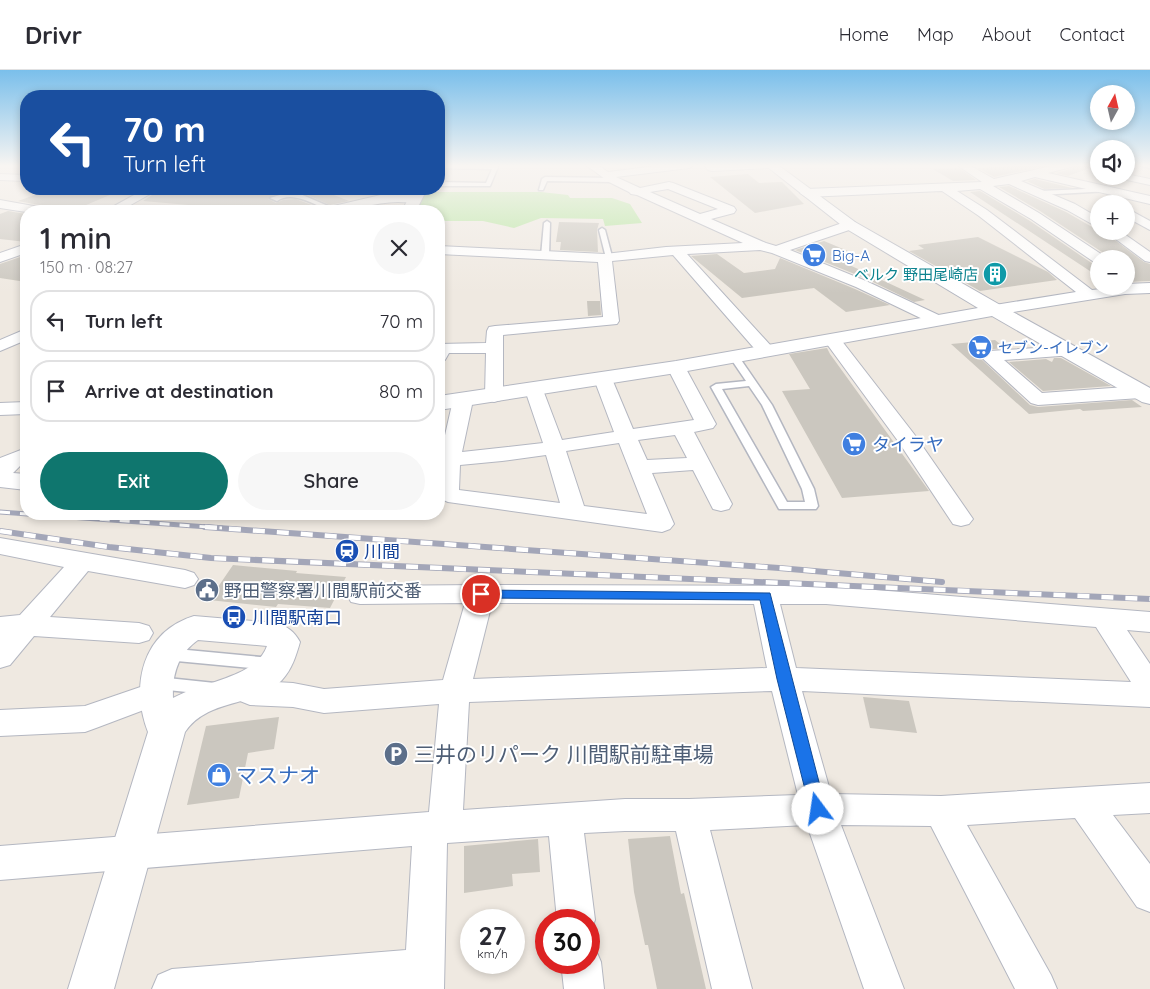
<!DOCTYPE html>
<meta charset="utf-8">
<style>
:root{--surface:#fff;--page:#f7f7f7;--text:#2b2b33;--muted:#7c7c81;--line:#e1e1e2;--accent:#0f766e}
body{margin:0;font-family:Quicksand,"Noto Sans JP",sans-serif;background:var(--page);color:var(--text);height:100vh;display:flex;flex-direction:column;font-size:19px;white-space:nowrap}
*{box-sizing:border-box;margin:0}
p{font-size:16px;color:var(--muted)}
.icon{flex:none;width:28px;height:28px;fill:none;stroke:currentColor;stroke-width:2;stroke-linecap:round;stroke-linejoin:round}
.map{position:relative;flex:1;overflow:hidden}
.panel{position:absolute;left:20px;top:135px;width:425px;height:315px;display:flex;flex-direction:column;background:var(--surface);border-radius:20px;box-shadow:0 2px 8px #0003}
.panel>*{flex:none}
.guide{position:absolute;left:20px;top:20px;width:425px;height:105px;border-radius:20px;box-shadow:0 2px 8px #0003;background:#1a4fa0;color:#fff;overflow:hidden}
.needle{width:32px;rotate:8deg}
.tools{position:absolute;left:1090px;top:15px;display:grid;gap:10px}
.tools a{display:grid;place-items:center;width:45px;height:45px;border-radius:50%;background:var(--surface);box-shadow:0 2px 8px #0003;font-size:25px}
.speed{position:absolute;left:460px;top:839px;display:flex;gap:10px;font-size:25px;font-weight:700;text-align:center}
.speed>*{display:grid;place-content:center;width:65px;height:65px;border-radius:50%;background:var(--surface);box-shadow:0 2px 8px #0003;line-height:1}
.speed small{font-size:12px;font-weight:400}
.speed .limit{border:8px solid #d22;background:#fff;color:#111}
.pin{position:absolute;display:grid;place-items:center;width:42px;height:42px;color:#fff;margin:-21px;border:2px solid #fff;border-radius:50%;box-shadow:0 1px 5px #0007}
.me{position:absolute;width:55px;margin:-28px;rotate:346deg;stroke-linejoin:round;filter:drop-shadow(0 0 4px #0008)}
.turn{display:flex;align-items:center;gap:18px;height:105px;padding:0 20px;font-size:22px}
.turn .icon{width:65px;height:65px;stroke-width:2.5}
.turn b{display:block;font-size:35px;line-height:42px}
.round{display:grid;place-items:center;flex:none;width:52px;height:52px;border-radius:26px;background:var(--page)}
.head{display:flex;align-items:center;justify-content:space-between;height:85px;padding:0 20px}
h1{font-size:30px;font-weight:600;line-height:38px}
.button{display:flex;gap:10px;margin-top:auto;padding:10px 20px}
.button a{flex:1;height:58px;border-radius:30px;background:var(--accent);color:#fff;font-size:20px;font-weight:600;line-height:58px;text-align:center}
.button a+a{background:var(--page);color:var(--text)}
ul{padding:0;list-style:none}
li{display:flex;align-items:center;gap:15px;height:62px;margin:0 10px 8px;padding:0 10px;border:2px solid var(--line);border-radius:20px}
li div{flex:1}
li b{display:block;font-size:19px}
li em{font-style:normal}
header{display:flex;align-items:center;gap:30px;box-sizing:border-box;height:70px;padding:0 25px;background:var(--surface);border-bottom:1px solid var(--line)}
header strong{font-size:24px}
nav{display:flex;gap:28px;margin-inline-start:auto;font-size:18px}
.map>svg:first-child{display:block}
</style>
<header>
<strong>Drivr</strong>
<nav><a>Home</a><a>Map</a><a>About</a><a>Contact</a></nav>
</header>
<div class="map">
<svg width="1150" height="919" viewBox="0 0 1150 919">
<rect width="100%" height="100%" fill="#efe9e1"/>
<!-- green -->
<polygon fill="#b6e59e" points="426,122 541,122 568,125 570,128 612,128 630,134 642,153 605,156 603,149 541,148 514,158 483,151 439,151 439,141 416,141"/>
<!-- building -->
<g fill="#cbc7bf">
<polygon points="1041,95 1049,95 994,107 978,98"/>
<polygon points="1074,95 1091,95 1092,97 1068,106 1056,103 1071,99"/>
<polygon points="959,98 976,110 953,111 933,99"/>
<polygon points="748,104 759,113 782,112 804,134 755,143 710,107"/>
<polygon points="1035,109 1072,118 1044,119 1027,111"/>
<polygon points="1009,116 1066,142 1099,161 1103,161 1144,192 1150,194 1150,211 1126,212 1126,189 1108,189 1105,184 1040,141 999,117"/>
<polygon points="51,119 124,119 72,141 47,141 39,135 18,131"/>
<polygon points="161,119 196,119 275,124 268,129 276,133 283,130 296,129 322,139 321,141 222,141 222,138 143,131"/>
<polygon points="280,119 319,119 349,131 330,135 294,119 286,121"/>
<polygon points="980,121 1030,151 1093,194 1099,195 1099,207 970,122"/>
<polygon points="8,141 26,144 26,172 0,169 0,144"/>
<polygon points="559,152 599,153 597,160 598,182 560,180 561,172 556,172"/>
<polygon points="978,167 1048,202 1057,210 980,221 909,181 924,179 918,175"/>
<polygon points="824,171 848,181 830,186 925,230 914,232 867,209 795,180"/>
<polygon points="717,184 744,203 775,199 780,188 855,219 890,235 846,242 814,218 742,228 691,186"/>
<polygon points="26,185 26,212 0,208 0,194"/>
<polygon points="587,231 600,231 601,245 588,246"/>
<polygon points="995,270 1005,278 983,280 979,287 1030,335 1038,337 1132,330 1142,337 1083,341 1080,339 1029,344 951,274"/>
<polygon points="827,278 830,284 929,421 842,428 782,321 810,319 789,284"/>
<polygon points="1054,288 1061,288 1111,316 1043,321 1009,292 1046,289 1052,292"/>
<polygon points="233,495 297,501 296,503 346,507 330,538 278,534 276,537 209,530"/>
<polygon points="863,627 909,631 917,663 870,658"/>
<polygon points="279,647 274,679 248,683 239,728 187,735 206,656"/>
<polygon points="670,766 681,824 684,823 706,919 657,919 648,875 645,875 634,822 628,769"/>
<polygon points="538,769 540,802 512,804 513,816 464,823 464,776"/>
</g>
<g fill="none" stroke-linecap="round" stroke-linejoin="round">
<!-- service casing -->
<g stroke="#b4b7c1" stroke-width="3">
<g id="service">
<polygon points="439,95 495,95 498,97 490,116 439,116 439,112 486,113 492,99 439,98"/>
<polygon points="1141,95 1150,95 1150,98 1142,96"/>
<polygon points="545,107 613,108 616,110 613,112 547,111 543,120 539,120 542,109"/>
<polygon points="1107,118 1109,121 1040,125 1037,123 1040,121"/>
<path d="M 293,121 L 335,139 L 336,140 L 330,141 C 313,134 292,120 277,131 L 270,128 Z"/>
<polygon points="547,151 550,153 549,186 545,188 541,186 544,153"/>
<polygon points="602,158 605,160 613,190 606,188 599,160"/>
<path d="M 734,283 L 737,284 L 772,335 L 814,419 L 818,436 L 816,439 L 779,439 L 711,317 L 716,314 L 746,311 L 729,286 ZM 749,316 L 762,335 L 802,419 L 805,432 L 787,432 L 722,319 Z"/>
<polygon points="166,578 271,588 276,590 279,594 276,598 271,600 166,590 161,588 159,584 161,580"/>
<polygon points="158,607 215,613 220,615 223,619 220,623 215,625 158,619 153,617 150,613 153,609"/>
</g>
</g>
<!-- minor casing -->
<g stroke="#b4b7c1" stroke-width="2">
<g id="minor">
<path d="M 586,95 L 598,95 L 608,102 L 665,95 L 694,95 L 689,98 L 616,107 L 640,118 L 669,112 L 673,113 L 734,137 L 736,140 L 734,143 L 711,149 L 766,173 L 776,176 L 845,152 L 855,152 L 856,155 L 855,158 L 790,180 L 866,211 L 945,248 L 947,251 L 945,254 L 933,254 L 856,217 L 772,183 L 760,180 L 687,184 L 772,277 L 775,281 L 772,285 L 766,286 L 760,285 L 673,185 L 612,191 L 619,251 L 617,254 L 503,265 L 503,326 L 501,330 L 494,332 L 487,330 L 485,326 L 486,283 L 449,283 L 445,290 L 439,291 L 439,274 L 486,273 L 487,261 L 489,257 L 495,256 L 603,247 L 598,192 L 439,184 L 439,176 L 605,184 L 666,177 L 743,173 L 637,125 L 631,124 L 629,122 L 609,112 ZM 668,119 L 718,139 L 700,144 L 650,122 Z"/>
<polygon points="704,95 773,95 768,98 712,101 708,100"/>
<polygon points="957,95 969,95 994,109 1056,95 1072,95 1071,97 1048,103 1150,126 1150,134 1035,107 1021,111 1075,134 1099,148 1099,158 1067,140 1009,114 993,116 1039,143 1104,186 1106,189 1099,189 1099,193 1094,192 1031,149 980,119 957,121 987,140 1092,220 1126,216 1126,214 1150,213 1150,223 1125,224 995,245 989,243 987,240 989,237 995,235 1076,222 979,146 942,121 806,127 800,123 806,119 982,112"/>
<polygon points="0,104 26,105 26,111 0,110"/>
<polygon points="1126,104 1150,109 1150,115 1118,108 1117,106 1126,106"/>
<polygon points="145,119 159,119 120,141 105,141"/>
<path d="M 385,124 L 415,124 L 421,128 C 416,134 406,132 398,132 C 372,132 349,143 323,141 L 325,138 Z"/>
<polygon points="0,130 39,137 45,141 26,142 0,138"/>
<polygon points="1126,138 1150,151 1150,160 1126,147"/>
<polygon points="1105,161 1120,161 1150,182 1150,192 1145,191"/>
<polygon points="26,174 26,183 0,192 0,183"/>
<polygon points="26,259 26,270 0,281 0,270"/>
<polygon points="832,265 838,266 914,364 973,449 969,454 961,456 953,454 898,371 824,270 826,266"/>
<polygon points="1067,276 1073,277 1076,281 1073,285 1004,290 1042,323 1140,316 1147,318 1149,322 1147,326 1140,328 1038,335 1031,333 980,286 983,282 989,281"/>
<path d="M 676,292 L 682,293 L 685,297 L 716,354 L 713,358 L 694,362 L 732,434 L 729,439 L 721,441 L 713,439 L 693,400 L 652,403 L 674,454 L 670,459 L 662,462 L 448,432 L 439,428 L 439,384 L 441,383 L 453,330 L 456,326 L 463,324 L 470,326 L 473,330 L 462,382 L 543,373 L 525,320 L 527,316 L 534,314 L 541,316 L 543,320 L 562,370 L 614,362 L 594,309 L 597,305 L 603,303 L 609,305 L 612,309 L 633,359 L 694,350 L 667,297 L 670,293 ZM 675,365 L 687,388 L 647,390 L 638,370 ZM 619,373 L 647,444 L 584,436 L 566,381 ZM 546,385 L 560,433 L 459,420 L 460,395 L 502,391 Z"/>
<polygon points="26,332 26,344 0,345 0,333"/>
<polygon points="0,468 185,500 194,503 198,509 194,515 185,518 88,501 50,547 139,553 149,556 153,563 149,570 139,573 34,566 10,595 0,598 0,547 20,545 64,497 0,484"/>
<path d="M 481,515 L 826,516 L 1150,542 L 1150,562 L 1127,560 L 1150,594 L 1150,637 L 802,621 L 831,724 L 941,726 L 1150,713 L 1150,743 L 1113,745 L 1150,794 L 1150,842 L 1137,837 L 1075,748 L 967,755 L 1051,905 L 1057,919 L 1015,919 L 931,756 L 841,755 L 904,919 L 864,919 L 807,755 L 710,760 L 752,919 L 712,919 L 676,761 L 625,761 L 584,763 L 595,850 L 589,864 L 589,850 L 557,850 L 549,766 L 447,773 L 444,919 L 152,919 L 158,905 L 172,899 L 406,880 L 412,776 L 0,810 L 0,776 L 429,742 L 439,634 L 324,643 L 293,637 L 250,635 L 240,631 L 229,616 L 234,608 C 243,605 251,603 258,611 L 293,613 L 324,619 L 443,610 L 465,533 L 360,534 L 351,532 L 347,525 L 351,518 L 360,516 ZM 492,533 L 754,534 L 767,598 L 473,609 ZM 780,534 L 826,534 L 1096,557 L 1131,612 L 796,598 ZM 772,621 L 798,725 L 689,729 L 625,729 L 463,740 L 469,632 Z"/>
<polygon points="155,612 165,616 170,624 165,632 96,658 85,662 0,666 0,640 85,636"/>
<polygon points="589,876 595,878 601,892 604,919 564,919 561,892 589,892"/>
</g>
</g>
<!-- tertiary casing -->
<g stroke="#b4b7c1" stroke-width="2">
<g id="tertiary">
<polygon points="765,95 778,95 855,152 1002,236 1150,318 1150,334 1142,332 992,246 676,303 439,340 439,326 676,291 978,238 845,158"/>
<polygon points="26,378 26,394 20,396 13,403 26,404 26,420 0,417 0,388"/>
<path d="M 194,546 L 276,553 C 288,557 294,561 300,572 C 296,586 292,599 282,610 C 256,638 209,627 185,662 L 114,919 L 68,919 L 148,662 C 130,616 142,562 194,546 ZM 198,570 L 267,576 C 256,608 202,611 173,628 C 172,604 178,584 198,570 Z"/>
</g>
</g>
<!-- secondary casing -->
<g stroke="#b4b7c1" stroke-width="2">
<polygon id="secondary" points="413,119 427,119 416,141 402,141"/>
</g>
<!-- service -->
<use href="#service" fill="#fff" fill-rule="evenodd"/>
<!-- minor -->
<use href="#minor" fill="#fff" fill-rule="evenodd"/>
<!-- tertiary -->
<use href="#tertiary" fill="#fff" fill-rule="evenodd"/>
<!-- secondary -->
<use href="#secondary" fill="#fff" fill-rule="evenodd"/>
<!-- rail-far1 casing -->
<g stroke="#a3a6b8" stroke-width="5">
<polyline id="rail-far1" points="0,442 222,458"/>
</g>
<!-- rail casing -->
<g stroke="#a3a6b8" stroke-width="6">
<g id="rail">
<polyline points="205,457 779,498 942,512"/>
<polyline points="0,461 109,477 211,488 1150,529"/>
</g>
</g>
<!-- rail-far1 -->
<use href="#rail-far1" stroke="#fff" stroke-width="3" stroke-dasharray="10" stroke-linecap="butt"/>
<!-- rail -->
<use href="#rail" stroke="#fff" stroke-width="4.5" stroke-dasharray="12" stroke-linecap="butt"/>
</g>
<!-- sky -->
<linearGradient id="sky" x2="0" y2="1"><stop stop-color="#7abfeb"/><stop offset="0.43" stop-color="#f8f5f2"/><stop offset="1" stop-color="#f8f5f2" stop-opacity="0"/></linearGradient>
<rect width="1150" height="223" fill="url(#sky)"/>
<!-- route -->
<polygon fill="#1a73e8" stroke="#114b97" points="481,520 770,523 826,739 823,744 818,747 812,744 810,739 777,609 760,530 481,528 475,524"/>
<!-- icons -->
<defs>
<g id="supermarket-disc" transform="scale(1.25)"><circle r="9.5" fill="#3f7fe0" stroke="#fff"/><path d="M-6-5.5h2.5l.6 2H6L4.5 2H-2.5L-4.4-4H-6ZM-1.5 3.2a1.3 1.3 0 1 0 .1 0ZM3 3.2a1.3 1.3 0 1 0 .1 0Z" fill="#fff"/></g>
<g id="building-disc" transform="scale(1.25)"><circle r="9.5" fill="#0f9aa8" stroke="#fff"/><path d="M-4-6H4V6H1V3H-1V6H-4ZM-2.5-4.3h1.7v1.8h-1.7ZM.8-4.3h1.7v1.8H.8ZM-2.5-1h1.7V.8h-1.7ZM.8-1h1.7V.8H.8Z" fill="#fff"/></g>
<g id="station-disc" transform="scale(1.25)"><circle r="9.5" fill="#1a4fb4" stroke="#fff"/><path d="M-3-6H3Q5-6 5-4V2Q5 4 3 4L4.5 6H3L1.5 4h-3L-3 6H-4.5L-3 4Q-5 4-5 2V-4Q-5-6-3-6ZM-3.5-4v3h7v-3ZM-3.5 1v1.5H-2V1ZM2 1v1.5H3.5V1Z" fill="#fff"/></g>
<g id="civic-disc" transform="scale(1.25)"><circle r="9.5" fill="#5c6f8a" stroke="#fff"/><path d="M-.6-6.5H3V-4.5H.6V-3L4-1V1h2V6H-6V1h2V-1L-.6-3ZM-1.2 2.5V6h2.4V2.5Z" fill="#fff"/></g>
<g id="bus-disc" transform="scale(1.25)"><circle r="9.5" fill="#1a4fb4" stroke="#fff"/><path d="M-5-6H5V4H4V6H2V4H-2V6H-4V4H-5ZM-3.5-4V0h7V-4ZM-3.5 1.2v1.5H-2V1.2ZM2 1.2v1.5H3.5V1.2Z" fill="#fff"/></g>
<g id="parking-disc" transform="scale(1.25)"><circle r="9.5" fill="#5c6f8a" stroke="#fff"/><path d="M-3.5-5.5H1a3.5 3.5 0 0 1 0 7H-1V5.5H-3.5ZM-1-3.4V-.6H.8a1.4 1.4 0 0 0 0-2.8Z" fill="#fff"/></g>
<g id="shop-disc" transform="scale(1.25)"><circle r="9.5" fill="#3f7fe0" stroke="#fff"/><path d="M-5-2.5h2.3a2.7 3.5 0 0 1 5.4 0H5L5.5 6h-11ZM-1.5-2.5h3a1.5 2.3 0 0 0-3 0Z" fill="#fff"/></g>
</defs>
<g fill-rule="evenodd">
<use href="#supermarket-disc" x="814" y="185"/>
<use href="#building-disc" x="995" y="204"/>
<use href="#supermarket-disc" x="980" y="277"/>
<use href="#supermarket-disc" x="854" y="374"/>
<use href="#station-disc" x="347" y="481"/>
<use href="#civic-disc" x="207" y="520"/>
<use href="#bus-disc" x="234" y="547"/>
<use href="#parking-disc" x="396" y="684"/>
<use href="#shop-disc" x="219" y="705"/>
</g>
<g text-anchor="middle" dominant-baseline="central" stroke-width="4" stroke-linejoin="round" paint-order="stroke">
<!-- far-shop labels -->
<g font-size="15" fill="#366cbe" stroke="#fff" text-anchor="start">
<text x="832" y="185">Big-A</text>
<text x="998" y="277">セブン-イレブン</text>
</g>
<!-- far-culture labels -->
<g font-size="15" fill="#0d838f" stroke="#fff" text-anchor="end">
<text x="978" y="204">ベルク 野田尾崎店</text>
</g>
<!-- shop labels -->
<g font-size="18" fill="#366cbe" stroke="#fff" text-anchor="start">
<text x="872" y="374">タイラヤ</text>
</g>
<!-- transit labels -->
<g font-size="18" fill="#164399" stroke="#fff" text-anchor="start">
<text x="364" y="481">川間</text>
<text x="252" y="547">川間駅南口</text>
</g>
<!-- service labels -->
<g font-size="18" fill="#4e5e75" stroke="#fff" text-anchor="start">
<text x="224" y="520">野田警察署川間駅前交番</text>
</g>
<!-- near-service labels -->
<g font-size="21" fill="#4e5e75" stroke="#fff" text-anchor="start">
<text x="414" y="684">三井のリパーク 川間駅前駐車場</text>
</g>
<!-- near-shop labels -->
<g font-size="21" fill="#366cbe" stroke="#fff" text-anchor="start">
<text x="236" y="705">マスナオ</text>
</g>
</g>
</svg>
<div class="tools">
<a><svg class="needle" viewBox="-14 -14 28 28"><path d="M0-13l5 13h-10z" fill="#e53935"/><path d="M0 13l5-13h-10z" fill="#7c7c81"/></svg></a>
<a><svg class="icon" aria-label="sound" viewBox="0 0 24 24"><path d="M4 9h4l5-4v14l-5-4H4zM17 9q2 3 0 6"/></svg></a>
<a>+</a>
<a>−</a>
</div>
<div class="speed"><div>27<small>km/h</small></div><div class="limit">30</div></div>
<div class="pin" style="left:481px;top:524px;background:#d93025"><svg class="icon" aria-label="arrive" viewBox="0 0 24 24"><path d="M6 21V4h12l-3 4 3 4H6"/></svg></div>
<svg class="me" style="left:818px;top:739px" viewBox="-20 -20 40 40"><circle r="19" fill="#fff"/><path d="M0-13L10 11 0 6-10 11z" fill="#1a73e8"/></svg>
<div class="guide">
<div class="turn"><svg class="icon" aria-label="left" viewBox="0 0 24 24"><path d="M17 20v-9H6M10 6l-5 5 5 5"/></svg><div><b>70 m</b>Turn left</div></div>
</div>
<section class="panel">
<div class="head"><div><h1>1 min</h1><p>150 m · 08:27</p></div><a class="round"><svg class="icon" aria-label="close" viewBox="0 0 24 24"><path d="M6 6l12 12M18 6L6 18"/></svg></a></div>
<ul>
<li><svg class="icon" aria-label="left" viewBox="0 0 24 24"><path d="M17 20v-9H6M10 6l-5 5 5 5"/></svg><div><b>Turn left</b></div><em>70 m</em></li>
<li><svg class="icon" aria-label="arrive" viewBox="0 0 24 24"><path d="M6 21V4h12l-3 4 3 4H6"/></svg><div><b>Arrive at destination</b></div><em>80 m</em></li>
</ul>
<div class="button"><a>Exit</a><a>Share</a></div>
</section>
</div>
